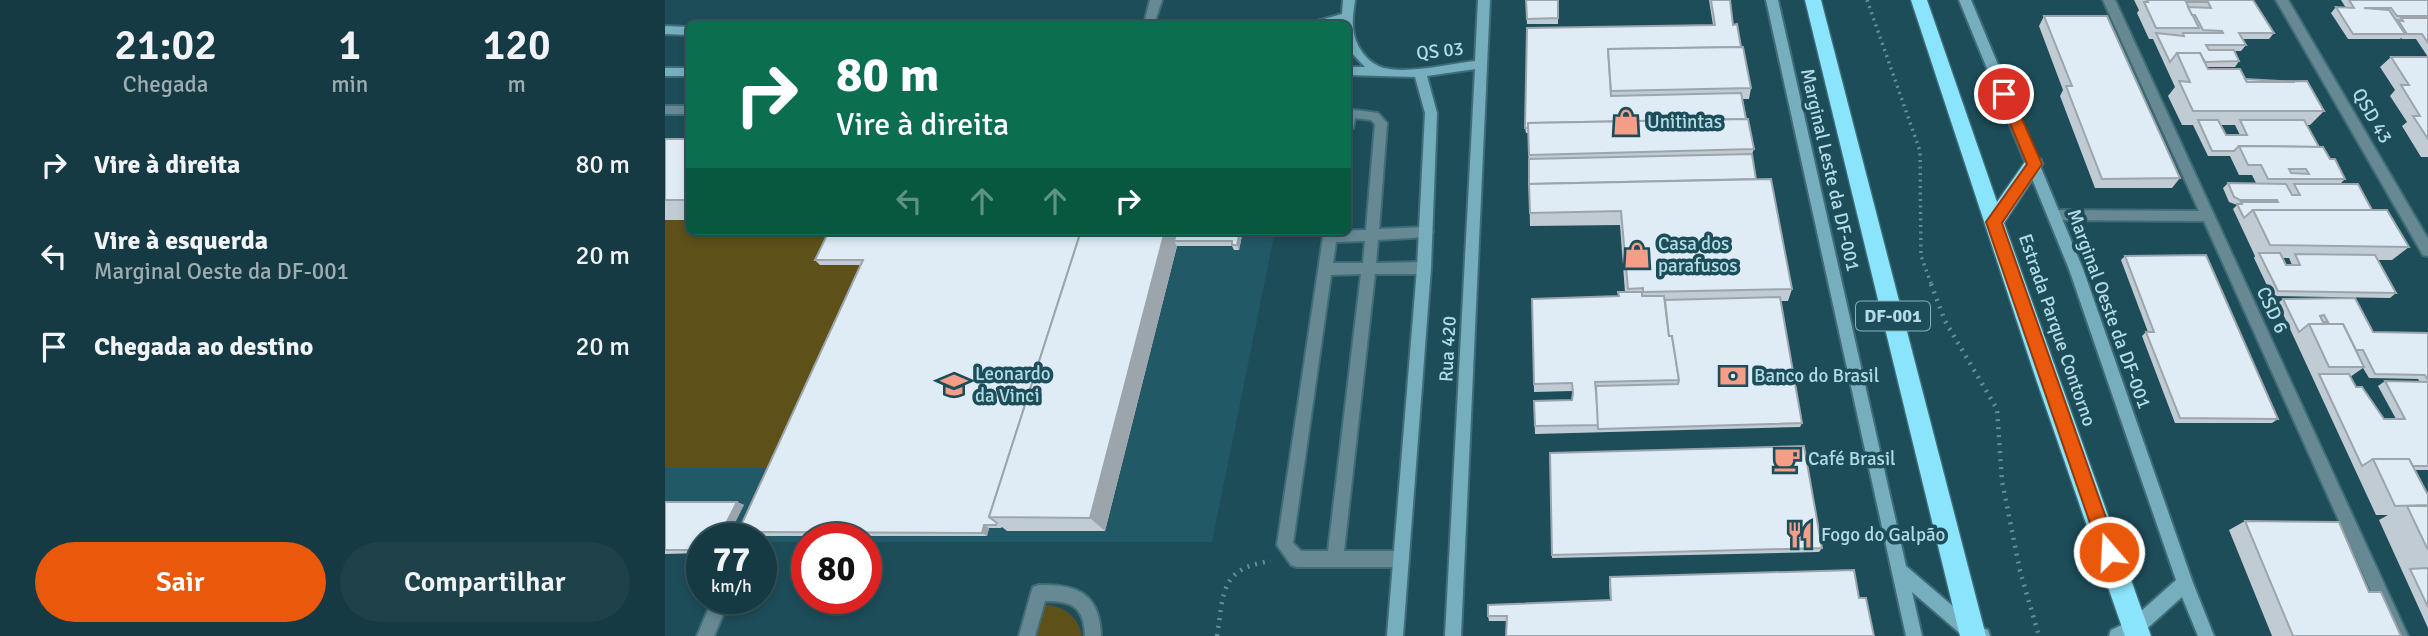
<!DOCTYPE html>
<html lang="pt">
<meta charset="utf-8">
<style>
:root{--surface:#163a43;--page:#1f414a;--text:#f1f3f6;--muted:#9eadb2;--line:#35545c;--accent:#ea580c}
body{margin:0;font-family:Signika,sans-serif;background:var(--page);color:var(--text);height:100vh;display:flex;flex-direction:column;font-size:26px;white-space:nowrap}
*{box-sizing:border-box;margin:0}
p{font-size:23px;color:var(--muted)}
.icon{flex:none;width:38px;height:38px;fill:none;stroke:currentColor;stroke-width:2;stroke-linecap:round;stroke-linejoin:round}
.map{position:relative;flex:1;overflow:hidden}
.drawer{display:flex;flex-direction:column;background:var(--surface);width:665px}
.drawer>*{flex:none}
.guide{position:absolute;left:21px;top:21px;width:665px;height:214px;border-radius:10px;box-shadow:0 4px 10px #0003,0 0 0 2px var(--line);background:#0b6e4f;color:#fff;overflow:hidden}
.speed{position:absolute;left:21px;top:523px;display:flex;gap:14px;font-size:35px;font-weight:700;text-align:center}
.speed>*{display:grid;place-content:center;width:91px;height:91px;border-radius:50%;background:var(--surface);box-shadow:0 4px 10px #0003,0 0 0 2px var(--line);line-height:1}
.speed small{font-size:18px;font-weight:400}
.speed .limit{border:10px solid #d22;background:#fff;color:#111}
.pin{position:absolute;display:grid;place-items:center;width:60px;height:60px;color:#fff;margin:-30px;border:4px solid #fff;border-radius:50%;box-shadow:0 2px 7px #0007}
.me{position:absolute;width:77px;margin:-38px;rotate:341deg;stroke-linejoin:round;filter:drop-shadow(0 0 5px #0008)}
.turn{display:flex;align-items:center;gap:24px;height:147px;padding:0 35px;font-size:32px}
.turn .icon{width:91px;height:91px;stroke-width:2.5}
.turn b{display:block;font-size:49px;line-height:60px}
.lanes{display:flex;align-items:center;height:66px;padding:0 35px;background:#0003;justify-content:center;gap:35px;direction:ltr}
.lanes .off{opacity:.35}
.eta{display:flex;justify-content:space-evenly;align-items:center;height:119px;text-align:center}
.eta b{font-size:42px;font-weight:600;line-height:49px}
.cta{display:flex;gap:14px;margin-top:auto;padding:14px 35px}
.cta a{flex:1;height:80px;border-radius:42px;background:var(--accent);color:#fff;font-size:28px;font-weight:600;line-height:80px;text-align:center}
.cta a+a{background:var(--page);color:var(--text)}
ul{padding:0;list-style:none}
li{display:flex;align-items:center;gap:21px;height:91px;padding:0 35px}
li div{flex:1}
li b{display:block;font-size:26px}
li em{font-style:normal}
main{display:flex;flex:1;min-height:0}
.map>svg:first-child{display:block}
</style>
<main>
<section class="drawer">
<div class="eta">
<div><b>21:02</b><p>Chegada</p></div>
<div><b>1</b><p>min</p></div>
<div><b>120</b><p>m</p></div>
</div>
<ul>
<li><svg class="icon" aria-label="right" viewBox="0 0 24 24"><path d="M7 20v-9h11M14 6l5 5-5 5"/></svg><div><b>Vire à direita</b></div><em>80 m</em></li>
<li><svg class="icon" aria-label="left" viewBox="0 0 24 24"><path d="M17 20v-9H6M10 6l-5 5 5 5"/></svg><div><b>Vire à esquerda</b><p>Marginal Oeste da DF-001</p></div><em>20 m</em></li>
<li><svg class="icon" aria-label="arrive" viewBox="0 0 24 24"><path d="M6 21V4h12l-3 4 3 4H6"/></svg><div><b>Chegada ao destino</b></div><em>20 m</em></li>
</ul>
<div class="cta"><a>Sair</a><a>Compartilhar</a></div>
</section>
<div class="map">
<svg width="1763" height="636" viewBox="0 0 1763 636">
<rect width="100%" height="100%" fill="#1d4d59"/>
<!-- built -->
<polygon fill="#225966" points="0,154 24,231 610,231 547,542 201,542 201,539 142,539 142,542 96,542 96,539 0,541"/>
<!-- green -->
<g fill="#5d5019">
<polygon points="0,211 24,211 24,231 427,231 201,251 104,468 0,468"/>
<path d="M 368,604 C 393,604 411,610 417,636 L 359,636 Z"/>
</g>
<g fill="none" stroke-linecap="round" stroke-linejoin="round">
<!-- lane casing -->
<g stroke="#3e6c78" stroke-width="4">
<g id="lane">
<polygon points="485,0 497,0 489,24 479,24"/>
<rect x="0" y="106" width="24" height="8"/>
<path d="M 682,109 L 713,113 L 722,123 L 714,229 L 761,227 L 768,232 L 761,237 L 713,240 L 711,263 L 759,262 L 764,264 L 766,268 L 764,272 L 759,274 L 710,274 L 679,551 L 736,551 L 742,553 L 744,559 L 742,565 L 736,567 L 632,567 L 626,565 L 612,545 L 659,231 L 701,230 L 710,124 L 706,120 L 690,118 L 688,128 L 682,132 ZM 700,241 L 698,263 L 668,263 L 671,242 ZM 696,274 L 663,551 L 636,551 L 628,543 L 666,275 Z"/>
<path d="M 374,585 C 413,584 435,594 436,636 L 420,636 C 419,607 408,601 380,601 L 370,636 L 354,636 L 366,593 L 368,587 Z"/>
<polygon points="48,598 65,598 49,636 32,636"/>
</g>
</g>
<!-- street casing -->
<g stroke="#3e6c78" stroke-width="4">
<g id="street">
<polygon points="1438,0 1450,0 1743,636 1726,636 1539,221 1390,220 1383,215 1390,210 1534,211"/>
<polygon points="1611,0 1623,0 1763,239 1763,256 1758,255"/>
</g>
</g>
<!-- secondary casing -->
<g stroke="#3e6c78" stroke-width="4">
<g id="secondary">
<path d="M 678,0 L 690,0 C 689,9 687,19 688,27 C 689,44 701,63 719,68 C 743,74 785,64 810,61 L 813,0 L 825,0 L 796,636 L 780,636 L 810,69 L 762,76 L 772,113 L 766,268 L 738,636 L 722,636 L 752,268 L 760,113 L 750,77 L 682,75 L 682,67 L 700,67 L 682,48 L 682,24 L 677,24 L 676,22 L 668,24 L 650,24 L 652,21 L 677,14 Z"/>
<polygon points="1101,0 1113,0 1241,566 1311,626 1323,630 1325,636 1298,636 1247,592 1257,636 1241,636"/>
<polygon points="1294,0 1306,0 1418,269 1528,583 1549,636 1533,636 1517,597 1477,633 1470,636 1444,636 1446,630 1465,621 1511,580 1404,269"/>
<polygon points="0,26 24,27 24,35 0,34"/>
<rect x="0" y="68" width="24" height="8"/>
</g>
</g>
<!-- highway casing -->
<g stroke="#3e6c78" stroke-width="3">
<g id="highway">
<polygon points="1140,0 1156,0 1321,636 1295,636"/>
<polygon points="1246,0 1262,0 1332,202 1362,159 1369,157 1376,159 1378,164 1339,223 1486,636 1460,636 1371,379"/>
</g>
</g>
<!-- path-far1 -->
<polyline stroke="#618e9a" stroke-width="3.5" stroke-dasharray="2 4.5" stroke-linecap="butt" points="1202,0 1255,151 1256,256 1267,286"/>
<!-- path -->
<g stroke="#618e9a" stroke-width="4.5" stroke-dasharray="2 6" stroke-linecap="butt">
<polyline points="1266,284 1280,321 1332,409 1337,481 1355,571 1374,636"/>
<path d="M 552,636 C 559,592 555,568 606,561"/>
</g>
<!-- lane -->
<use href="#lane" fill="#678993" fill-rule="evenodd"/>
<!-- street -->
<use href="#street" fill="#678993" fill-rule="evenodd"/>
<!-- secondary -->
<use href="#secondary" fill="#76aebd" fill-rule="evenodd"/>
<!-- highway -->
<use href="#highway" fill="#8ae4fb" fill-rule="evenodd"/>
</g>
<!-- wall -->
<g fill="#c0cbd3" fill-rule="evenodd">
<polygon points="861,0 893,0 893,24 862,24"/>
<polygon points="1044,0 1065,0 1068,25 1076,47 1086,88 1084,99 1077,99 1089,149 1087,154 1091,179 1127,289 1123,301 1116,301 1137,423 1135,427 870,434 869,401 907,400 907,391 869,392 867,299 953,296 953,292 960,292 955,225 865,226 863,133 861,133 860,128 1048,25"/>
<path d="M 1469,0 L 1588,0 L 1609,33 L 1604,39 L 1577,39 L 1581,45 L 1576,51 L 1569,51 L 1574,61 L 1570,67 L 1542,67 L 1543,69 L 1580,79 L 1659,111 L 1645,125 L 1642,125 L 1654,147 L 1665,159 L 1680,179 L 1675,184 L 1707,210 L 1744,247 L 1727,260 L 1713,260 L 1731,293 L 1725,298 L 1607,296 L 1589,258 L 1590,256 L 1568,209 L 1572,205 L 1564,202 L 1558,188 L 1563,183 L 1591,183 L 1587,175 L 1574,175 L 1565,156 L 1543,156 L 1528,125 L 1517,125 L 1503,96 L 1510,87 L 1488,39 L 1484,39 L 1472,13 L 1474,10 ZM 1556,125 L 1570,125 L 1575,135 L 1561,135 ZM 1618,258 L 1624,258 L 1627,265 L 1621,265 Z"/>
<polygon points="1676,0 1763,0 1763,157 1756,157 1737,126 1742,122 1725,96 1730,90 1715,67 1726,57 1763,57 1751,39 1737,39 1736,38 1735,39 1683,39 1666,13 1671,7 1681,8"/>
<polygon points="1379,16 1515,178 1507,188 1430,188 1395,96 1398,90 1374,26"/>
<rect x="0" y="139" width="24" height="81"/>
<polygon points="164,231 578,231 574,250 569,250 567,246 512,246 440,531 342,531 337,527 336,528 324,528 322,536 80,536 73,532 195,265 155,265 150,260"/>
<polygon points="1460,256 1613,419 1607,423 1510,423 1477,336 1481,332 1483,332 1456,260"/>
<path d="M 1618,299 L 1708,332 L 1763,333 L 1763,470 L 1750,470 L 1763,495 L 1763,628 L 1714,520 L 1723,515 L 1711,515 L 1613,303 ZM 1698,368 L 1704,378 L 1753,379 L 1755,382 L 1720,381 L 1713,386 L 1731,419 L 1719,419 L 1691,387 L 1685,377 Z"/>
<polygon points="885,453 1157,548 1154,552 887,558"/>
<polygon points="0,502 72,502 79,505 37,539 37,553 0,554"/>
<polygon points="1580,521 1704,592 1736,636 1607,636 1564,530"/>
<polygon points="1189,570 842,621 824,621 823,616 945,600 944,583 945,577"/>
</g>
<!-- shaded-wall -->
<g fill="#9ca5ac">
<polygon points="500,231 513,231 509,241 512,246 440,531 425,518"/>
<polygon points="575,231 578,231 574,250 572,245"/>
<polygon points="72,502 79,505 62,539 53,539"/>
<polygon points="319,525 324,528 322,536 317,533"/>
</g>
<!-- building -->
<g fill="#dfecf5" stroke="#9ca5ac" stroke-width="2" fill-rule="evenodd">
<polygon points="861,0 893,0 893,18 862,19"/>
<polygon points="1046,0 1065,0 1068,25 1072,24 1076,47 943,49 946,96 1076,93 1081,119 863,123 863,128 860,128 862,28 1050,25"/>
<polygon points="1482,0 1542,0 1543,2 1521,2 1534,28 1491,28 1479,2 1483,2"/>
<polygon points="1542,0 1588,0 1609,33 1574,33 1581,45 1541,45 1544,50 1569,50 1574,61 1540,62 1535,53 1512,53 1505,62 1491,33 1519,36 1518,33 1558,33 1557,31 1538,30 1530,15 1527,15 1523,7 1546,8"/>
<polygon points="1684,0 1763,0 1763,16 1732,16 1726,8 1699,8 1724,10 1740,34 1688,34 1671,7 1689,8"/>
<polygon points="1379,16 1442,16 1515,178 1437,179 1401,86 1407,86"/>
<polygon points="1736,18 1763,18 1763,43 1757,34 1742,34 1733,20 1738,21"/>
<polygon points="1078,47 1086,88 946,91 943,49"/>
<polygon points="1512,53 1535,53 1543,69 1575,69 1582,82 1642,81 1659,111 1528,111 1514,81 1525,82"/>
<polygon points="1726,57 1763,57 1763,139 1748,116 1755,116 1736,85 1744,85"/>
<polygon points="1580,79 1630,82 1582,82"/>
<polygon points="1083,119 1089,149 864,155 863,123"/>
<polygon points="1533,120 1553,120 1561,135 1582,135 1575,120 1639,120 1654,147 1574,146 1569,151 1547,151"/>
<rect x="0" y="139" width="24" height="61"/>
<path d="M 1574,146 L 1658,147 L 1665,159 L 1670,159 L 1680,179 L 1603,179 L 1596,165 L 1583,165 ZM 1624,169 L 1641,169 L 1644,174 L 1626,173 Z"/>
<polygon points="1087,154 1091,179 864,184 864,159"/>
<polygon points="1106,179 1127,289 978,292 978,288 963,289 956,211 865,213 864,184"/>
<polygon points="1563,183 1621,184 1627,195 1635,195 1629,184 1693,184 1707,210 1588,210 1579,218 1572,204 1577,204 1576,202 1613,202 1612,200 1575,200 1569,197"/>
<polygon points="1588,210 1722,210 1744,247 1605,245"/>
<polygon points="164,231 416,231 324,517 332,523 331,525 319,525 317,533 73,532 198,260 150,260"/>
<polygon points="416,231 500,231 425,518 324,517"/>
<polygon points="512,231 575,231 572,245 567,245 567,241 509,241"/>
<polygon points="1594,253 1615,253 1621,265 1635,265 1630,254 1710,255 1731,293 1613,291"/>
<polygon points="1541,255 1613,419 1515,418 1481,332 1489,332 1460,256"/>
<polygon points="953,292 977,292 977,296 999,296 1004,336 1007,336 1014,380 930,382 934,425 870,426 869,401 907,400 908,393 907,383 869,384 867,299 954,296"/>
<polygon points="1115,297 1137,423 933,429 931,386 1013,384 1014,380 1007,336 1004,336 1000,300"/>
<path d="M 1690,298 L 1708,332 L 1763,333 L 1763,380 L 1760,375 L 1710,374 L 1698,350 L 1691,350 L 1678,324 L 1644,324 L 1634,332 L 1618,299 ZM 1659,315 L 1663,322 L 1658,322 L 1655,316 Z"/>
<polygon points="1644,324 1678,324 1699,367 1664,367"/>
<polygon points="1654,374 1684,374 1691,387 1697,387 1719,419 1740,419 1720,381 1763,382 1763,466 1748,466 1744,459 1708,459 1697,466"/>
<polygon points="1139,446 1157,548 887,555 885,453"/>
<polygon points="1708,459 1744,459 1763,495 1763,505 1730,506"/>
<polygon points="0,502 72,502 53,539 37,539 37,550 0,550"/>
<polygon points="1742,506 1763,506 1763,550"/>
<polygon points="1580,521 1674,522 1704,592 1716,592 1736,636 1628,636"/>
<polygon points="1763,568 1763,607 1745,569"/>
<polygon points="1189,570 1194,598 1201,598 1209,636 841,636 842,616 823,616 823,605 946,600 945,577"/>
</g>
<!-- route -->
<polygon fill="#ea580c" stroke="#983908" stroke-width="2" points="1339,89 1346,94 1377,164 1337,223 1453,552 1451,559 1444,561 1438,559 1435,552 1321,222 1362,164 1333,94"/>
<!-- icons -->
<defs>
<g id="shop-bare" transform="scale(2.1)"><path d="M-5-2.5h2.3a2.7 3.5 0 0 1 5.4 0H5L5.5 6h-11ZM-1.5-2.5h3a1.5 2.3 0 0 0-3 0Z" fill="#f49e87" stroke="#1d4d59" stroke-width="2.5" paint-order="stroke"/></g>
<g id="bank-bare" transform="scale(2.1)"><path d="M-6-4H6V4H-6ZM0-2.3a2.3 2.3 0 1 0 0 4.6a2.3 2.3 0 1 0 0-4.6Z" fill="#f49e87" stroke="#1d4d59" stroke-width="2.5" paint-order="stroke"/></g>
<g id="school-bare" transform="scale(2.1)"><path d="M0-5L7-2L0 1L-7-2ZM-4 1L0 2.5L4 1V4Q0 6-4 4Z" fill="#f49e87" stroke="#1d4d59" stroke-width="2.5" paint-order="stroke"/></g>
<g id="cafe-bare" transform="scale(2.1)"><path d="M-5.5-4.5H6V0H3Q3 3.5 0 3.5H-2.5Q-5.5 3.5-5.5 0ZM3-3.2v2h1.7v-2ZM-6 4.5H4V6H-6Z" fill="#f49e87" stroke="#1d4d59" stroke-width="2.5" paint-order="stroke"/></g>
<g id="restaurant-bare" transform="scale(2.1)"><path d="M-5-6h1v4h1v-4h1v4h1v-4h1v5L-1.5 .5V6h-2V.5L-5-1ZM5-6V6H3V1.5H1.5Q1.5-4 5-6Z" fill="#f49e87" stroke="#1d4d59" stroke-width="2.5" paint-order="stroke"/></g>
</defs>
<g fill-rule="evenodd">
<use href="#shop-bare" x="961" y="122"/>
<use href="#shop-bare" x="972" y="255"/>
<use href="#bank-bare" x="1068" y="376"/>
<use href="#school-bare" x="289" y="385"/>
<use href="#cafe-bare" x="1122" y="459"/>
<use href="#restaurant-bare" x="1135" y="535"/>
</g>
<g text-anchor="middle" dominant-baseline="central" stroke-width="7" stroke-linejoin="round" paint-order="stroke">
<!-- shield labels -->
<rect fill="#1d4d59" stroke="#86b1bc" stroke-width="2" x="1191" y="301.5" width="74" height="29" rx="5"/>
<g font-size="18" font-weight="bold" fill="#b3dce7">
<text x="1228" y="316">DF-001</text>
</g>
<!-- street labels -->
<g font-size="19" fill="#b3dce7" stroke="#1d4d59">
<text transform="translate(775 51) rotate(-6)">QS 03</text>
<text transform="translate(1707 116) rotate(60)">QSD 43</text>
<text transform="translate(1165 170) rotate(77)">Marginal Leste da DF-001</text>
<text transform="translate(1444 309) rotate(70)">Marginal Oeste da DF-001</text>
<text transform="translate(1607 310) rotate(65)">CSD 6</text>
<text transform="translate(1392 330) rotate(71)">Estrada Parque Contorno</text>
<text transform="translate(783 349) rotate(-87)">Rua 420</text>
</g>
<!-- poi labels -->
<g font-size="19" fill="#b3dce7" stroke="#1d4d59" text-anchor="start">
<text x="982" y="122">Unitintas</text>
<text x="993" y="244">Casa dos<tspan x="993" dy="22">parafusos</tspan></text>
<text x="310" y="374">Leonardo<tspan x="310" dy="22">da Vinci</tspan></text>
<text x="1089" y="376">Banco do Brasil</text>
<text x="1143" y="459">Café Brasil</text>
<text x="1156" y="535">Fogo do Galpão</text>
</g>
</g>
</svg>
<div class="speed"><div>77<small>km/h</small></div><div class="limit">80</div></div>
<div class="pin" style="left:1339px;top:94px;background:#d93025"><svg class="icon" aria-label="arrive" viewBox="0 0 24 24"><path d="M6 21V4h12l-3 4 3 4H6"/></svg></div>
<svg class="me" style="left:1444px;top:552px" viewBox="-20 -20 40 40"><circle r="17" fill="#ea580c" stroke="#fff" stroke-width="3"/><path d="M0-11L8 9 0 5-8 9z" fill="#fff"/></svg>
<div class="guide">
<div class="turn"><svg class="icon" aria-label="right" viewBox="0 0 24 24"><path d="M7 20v-9h11M14 6l5 5-5 5"/></svg><div><b>80 m</b>Vire à direita</div></div>
<div class="lanes"><svg class="icon off" aria-label="left" viewBox="0 0 24 24"><path d="M17 20v-9H6M10 6l-5 5 5 5"/></svg><svg class="icon off" aria-label="ahead" viewBox="0 0 24 24"><path d="M12 20V5M6 11l6-6 6 6"/></svg><svg class="icon off" aria-label="ahead" viewBox="0 0 24 24"><path d="M12 20V5M6 11l6-6 6 6"/></svg><svg class="icon" aria-label="right" viewBox="0 0 24 24"><path d="M7 20v-9h11M14 6l5 5-5 5"/></svg></div>
</div>
</div>
</main>
